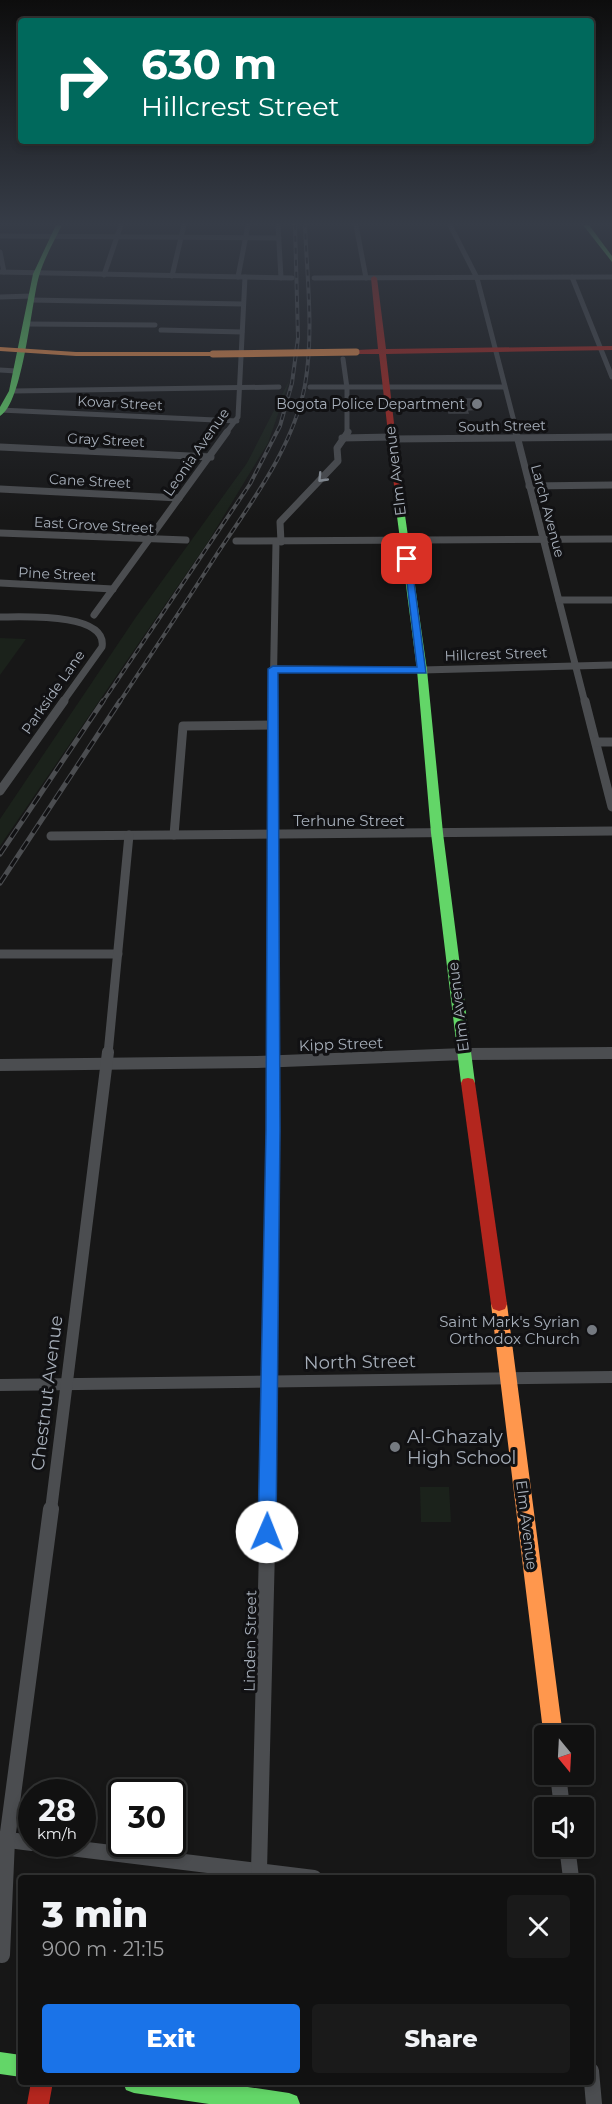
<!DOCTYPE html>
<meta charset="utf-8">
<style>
:root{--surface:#111;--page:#1a1a1a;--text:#f1f3f6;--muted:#9c9d9f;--line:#303131;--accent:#1a73e8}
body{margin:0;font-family:Montserrat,sans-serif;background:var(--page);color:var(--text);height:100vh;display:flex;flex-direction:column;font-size:22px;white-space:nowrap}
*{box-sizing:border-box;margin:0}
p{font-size:20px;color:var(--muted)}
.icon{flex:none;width:33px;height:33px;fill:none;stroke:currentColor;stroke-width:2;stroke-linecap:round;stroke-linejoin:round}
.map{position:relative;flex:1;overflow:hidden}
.panel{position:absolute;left:18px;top:1875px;width:576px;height:210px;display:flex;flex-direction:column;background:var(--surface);border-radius:6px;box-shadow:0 3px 9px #0003,0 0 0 2px var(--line)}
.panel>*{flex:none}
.banner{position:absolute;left:18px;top:18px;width:576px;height:126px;border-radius:6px;box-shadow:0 3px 9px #0003,0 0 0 2px var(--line);background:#00695c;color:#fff;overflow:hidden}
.needle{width:39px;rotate:162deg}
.controls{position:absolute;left:534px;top:1725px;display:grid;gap:12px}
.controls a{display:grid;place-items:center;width:60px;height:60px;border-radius:6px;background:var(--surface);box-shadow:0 3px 9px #0003,0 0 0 2px var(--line);font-size:30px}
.speed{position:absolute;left:18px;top:1779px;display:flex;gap:12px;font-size:30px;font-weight:700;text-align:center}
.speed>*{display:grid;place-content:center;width:78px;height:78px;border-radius:50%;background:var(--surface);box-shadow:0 3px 9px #0003,0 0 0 2px var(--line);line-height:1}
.speed small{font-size:15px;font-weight:400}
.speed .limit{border:3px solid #111;border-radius:9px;background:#fff;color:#111}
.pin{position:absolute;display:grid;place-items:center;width:51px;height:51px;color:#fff;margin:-26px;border-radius:12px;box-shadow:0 3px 9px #0006}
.me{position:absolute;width:66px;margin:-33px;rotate:1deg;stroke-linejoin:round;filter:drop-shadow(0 0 4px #0008)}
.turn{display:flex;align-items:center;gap:21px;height:126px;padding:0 24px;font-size:27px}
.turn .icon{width:78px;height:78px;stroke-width:2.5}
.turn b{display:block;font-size:42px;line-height:51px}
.round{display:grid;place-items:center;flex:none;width:63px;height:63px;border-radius:6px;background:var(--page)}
.headline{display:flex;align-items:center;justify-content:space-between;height:102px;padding:0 24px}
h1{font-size:36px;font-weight:800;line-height:45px}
.cta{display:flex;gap:12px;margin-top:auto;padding:12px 24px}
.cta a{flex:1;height:69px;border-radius:6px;background:var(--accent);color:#fff;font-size:24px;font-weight:800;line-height:69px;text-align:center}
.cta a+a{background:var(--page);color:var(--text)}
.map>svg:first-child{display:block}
</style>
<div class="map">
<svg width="612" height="2104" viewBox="0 0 612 2104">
<rect width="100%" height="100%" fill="#171717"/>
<!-- green -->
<g fill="#1b221b">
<polygon points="290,379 268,443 208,542 0,846 0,819 136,617 247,463"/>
<polygon points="0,638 26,639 0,675"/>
<polygon points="420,1487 449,1487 451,1522 421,1522"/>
</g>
<!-- building -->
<polygon fill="#353537" stroke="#404144" stroke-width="1.5" points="446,399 476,399 480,409 467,410 468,413 449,413"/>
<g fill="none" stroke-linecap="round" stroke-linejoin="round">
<!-- street-far4 -->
<g stroke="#4b4d50" stroke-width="5">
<polyline points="278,225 281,278"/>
<polyline points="356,225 366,278"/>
<polyline points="450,225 477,278 517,433"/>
<polyline points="0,236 279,238"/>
<polyline points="0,252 4,272"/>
<polyline points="0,272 292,278"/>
<polyline points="104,275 121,225"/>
<polyline points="172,276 184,225"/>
<polyline points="238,277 248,225"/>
<polyline points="572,277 612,377"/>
<polyline points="314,278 612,277"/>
<polyline points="0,297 32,296"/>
<polyline points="31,300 243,304"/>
<polyline points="27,324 155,325"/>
<polyline points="161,330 242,332"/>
<polyline points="343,359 347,388 347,433"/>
<polyline points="0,370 16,371"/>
<polyline points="310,387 504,387"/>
<polyline points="13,391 279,387"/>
<polyline points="0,410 237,421"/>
<polyline points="226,433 238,417 245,277"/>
</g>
<!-- street-far3 -->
<g stroke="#4b4d50" stroke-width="7">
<polyline points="516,432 585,703"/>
<polyline points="342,438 391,437"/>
<polyline points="391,439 612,437"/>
<polyline points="0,447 211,457"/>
<polyline points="529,486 612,485"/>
<polyline points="0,489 179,498"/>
<polyline points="0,533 186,540"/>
<polyline points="236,541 612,539"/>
<polyline points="281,542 280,522 338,461 337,448 348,432"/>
<polyline points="0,583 113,589"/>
<polyline points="559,600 612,600"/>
<polyline points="94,615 227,432"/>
<path d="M 0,617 C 21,617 108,612 102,647 L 62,703"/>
<polyline points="273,669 422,670 612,665"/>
<polyline points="273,703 276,542"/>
</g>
<!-- street-far2 -->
<g stroke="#4b4d50" stroke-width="9">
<polyline points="585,701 612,807"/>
<polyline points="596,742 612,742"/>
<polyline points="0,791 64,701"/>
<polyline points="174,835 183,726 273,725"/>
<polyline points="51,836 612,831"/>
<polyline points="0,954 118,954"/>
<polyline points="108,1054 129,835"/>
<polyline points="272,1054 273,701"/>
<polyline points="493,1054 612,1053"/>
</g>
<!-- street-far1 -->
<g stroke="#4b4d50" stroke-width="12">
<polyline points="0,1065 257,1062 464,1054 612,1053"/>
<polyline points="0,1385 612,1377"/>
<polyline points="51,1510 108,1052"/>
<polyline points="268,1510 271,1381 272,1052"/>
</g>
<!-- street -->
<g stroke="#4b4d50" stroke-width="16">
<polyline points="558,1774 562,1808"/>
<polyline points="0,1839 32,1843"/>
<polyline points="38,1844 314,1878"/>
<polyline points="567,1846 571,1878"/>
<polyline points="259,1871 268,1509"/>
<polyline points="2,1955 7,1840 51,1509"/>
<polyline points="591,2071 594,2104"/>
</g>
<!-- fast -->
<g fill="#63d668" fill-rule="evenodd">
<path d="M 56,225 L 62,225 C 54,241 44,259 39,276 C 31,304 23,403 0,416 L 0,407 L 9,391 L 33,274 Z"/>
<polygon points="583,225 589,225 612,256 612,262"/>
<polygon points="399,498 403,501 427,670 443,833 475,1083 473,1087 463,1087 461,1083 431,833 417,670 395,501"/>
<polygon points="0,2052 21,2055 21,2077 0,2074"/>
<polygon points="123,2082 214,2082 289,2093 297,2096 300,2104 209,2104 134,2093 126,2090"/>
</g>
<!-- slow -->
<g fill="#ff974d" fill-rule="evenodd">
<polygon points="0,347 76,352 213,352 217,354 213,356 76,356 0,351"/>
<polygon points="499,1297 505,1299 507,1304 563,1736 544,1736 544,1739 491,1304 493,1299"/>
</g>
<!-- jam -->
<g fill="#b3261e" fill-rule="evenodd">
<polygon points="374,276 377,278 386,349 612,346 612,350 386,354 403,501 396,503 379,354 356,354 352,352 356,350 378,349 371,278"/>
<polygon points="468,1078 473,1079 475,1083 507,1304 505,1309 499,1311 493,1309 491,1304 461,1083 463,1079"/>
<polygon points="31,2082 53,2082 49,2104 27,2104"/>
</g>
<!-- rail-far1 casing -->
<g stroke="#4b4d50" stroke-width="4">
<g id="rail-far1">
<polyline points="102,703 250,484 280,426 292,383 298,338 295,225"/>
<path d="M 119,703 C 152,653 185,604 217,554 C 252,501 293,448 305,385 C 314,332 307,278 305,225"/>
</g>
</g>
<!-- rail casing -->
<g stroke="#4b4d50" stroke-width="5">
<g id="rail">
<polyline points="0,854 103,701"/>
<polyline points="0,883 120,701"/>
</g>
</g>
<!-- rail-far1 -->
<use href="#rail-far1" stroke="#111113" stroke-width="2" stroke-dasharray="6" stroke-linecap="butt"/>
<!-- rail -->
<use href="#rail" stroke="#111113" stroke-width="3" stroke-dasharray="10" stroke-linecap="butt"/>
<!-- slow-bridge -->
<polyline stroke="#ff974d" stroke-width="7" points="213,354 356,352"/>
</g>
<!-- one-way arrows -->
<defs><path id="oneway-chevron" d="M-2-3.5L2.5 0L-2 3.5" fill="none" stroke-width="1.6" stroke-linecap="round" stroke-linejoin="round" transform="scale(1.5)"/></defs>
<use stroke="#8b929a" href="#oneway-chevron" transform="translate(322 478) rotate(134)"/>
<!-- sky -->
<linearGradient id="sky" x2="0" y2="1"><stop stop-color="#0d0d0d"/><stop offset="0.43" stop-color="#363c47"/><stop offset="1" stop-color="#363c47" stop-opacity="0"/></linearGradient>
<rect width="612" height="520" fill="url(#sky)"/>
<!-- route -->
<polygon fill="#1a73e8" stroke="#114b97" stroke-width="1.5" points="404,557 411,559 426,673 278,673 280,1130 276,1532 274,1538 267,1541 261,1538 258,1532 266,1130 268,669 273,666 417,667"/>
<!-- markers -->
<g fill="#757a81" stroke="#111113" stroke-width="2">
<circle cx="477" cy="404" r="6"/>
<circle cx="592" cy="1330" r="6"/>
<circle cx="395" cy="1447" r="6"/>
</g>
<g text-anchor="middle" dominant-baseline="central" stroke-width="6" stroke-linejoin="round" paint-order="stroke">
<!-- far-street labels -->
<g font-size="14" fill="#a7afba" stroke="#111113">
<text transform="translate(120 403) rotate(3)">Kovar Street</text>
<text transform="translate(502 426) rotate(-1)">South Street</text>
<text transform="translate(106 440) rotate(3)">Gray Street</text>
<text transform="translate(196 452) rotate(-55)">Leonia Avenue</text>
<text transform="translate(90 481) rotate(3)">Cane Street</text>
<text transform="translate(548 511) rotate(75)">Larch Avenue</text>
<text transform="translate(94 525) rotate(3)">East Grove Street</text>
<text transform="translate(57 574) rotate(3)">Pine Street</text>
<text transform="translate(496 654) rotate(-2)">Hillcrest Street</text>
<text transform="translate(53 692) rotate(-55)">Parkside Lane</text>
</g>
<!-- far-poi labels -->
<g font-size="14" fill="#a7afba" stroke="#111113" text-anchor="end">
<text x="465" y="404">Bogota Police Department</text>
</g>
<!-- street labels -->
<g font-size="15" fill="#a7afba" stroke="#111113">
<text transform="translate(395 471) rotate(-97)">Elm Avenue</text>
<text x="349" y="820">Terhune Street</text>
<text transform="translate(458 1007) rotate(-97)">Elm Avenue</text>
<text transform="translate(341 1044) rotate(-2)">Kipp Street</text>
<text transform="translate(527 1525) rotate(83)">Elm Avenue</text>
<text transform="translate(250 1641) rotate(-89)">Linden Street</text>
</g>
<!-- poi labels -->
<g font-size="15" fill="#a7afba" stroke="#111113" text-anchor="end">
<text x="580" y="1321">Saint Mark's Syrian<tspan x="580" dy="17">Orthodox Church</tspan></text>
</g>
<!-- near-street labels -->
<g font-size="18" fill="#a7afba" stroke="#111113">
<text transform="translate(360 1362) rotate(-1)">North Street</text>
<text transform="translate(47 1393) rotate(-83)">Chestnut Avenue</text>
</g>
<!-- near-poi labels -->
<g font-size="18" fill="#a7afba" stroke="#111113" text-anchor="start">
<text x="407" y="1437">Al-Ghazaly<tspan x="407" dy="21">High School</tspan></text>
</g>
</g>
</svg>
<div class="controls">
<a><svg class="needle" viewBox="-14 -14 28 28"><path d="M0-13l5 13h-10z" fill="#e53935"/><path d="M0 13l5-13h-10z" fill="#9c9d9f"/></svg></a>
<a><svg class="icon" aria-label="sound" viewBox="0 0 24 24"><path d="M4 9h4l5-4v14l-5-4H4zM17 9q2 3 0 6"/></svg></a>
</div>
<div class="speed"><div>28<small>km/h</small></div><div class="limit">30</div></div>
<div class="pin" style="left:407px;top:559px;background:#d93025"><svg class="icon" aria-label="arrive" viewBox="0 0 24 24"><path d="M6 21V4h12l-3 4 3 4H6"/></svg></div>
<svg class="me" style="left:267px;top:1532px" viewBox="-20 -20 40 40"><circle r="19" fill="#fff"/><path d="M0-13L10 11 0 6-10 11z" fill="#1a73e8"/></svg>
<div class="banner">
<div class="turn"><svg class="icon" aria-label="right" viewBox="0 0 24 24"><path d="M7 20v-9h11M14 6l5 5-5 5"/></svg><div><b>630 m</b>Hillcrest Street</div></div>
</div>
<section class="panel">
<div class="headline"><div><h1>3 min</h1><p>900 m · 21:15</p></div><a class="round"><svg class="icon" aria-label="close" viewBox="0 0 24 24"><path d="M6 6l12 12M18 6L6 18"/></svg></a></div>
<div class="cta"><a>Exit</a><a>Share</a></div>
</section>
</div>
